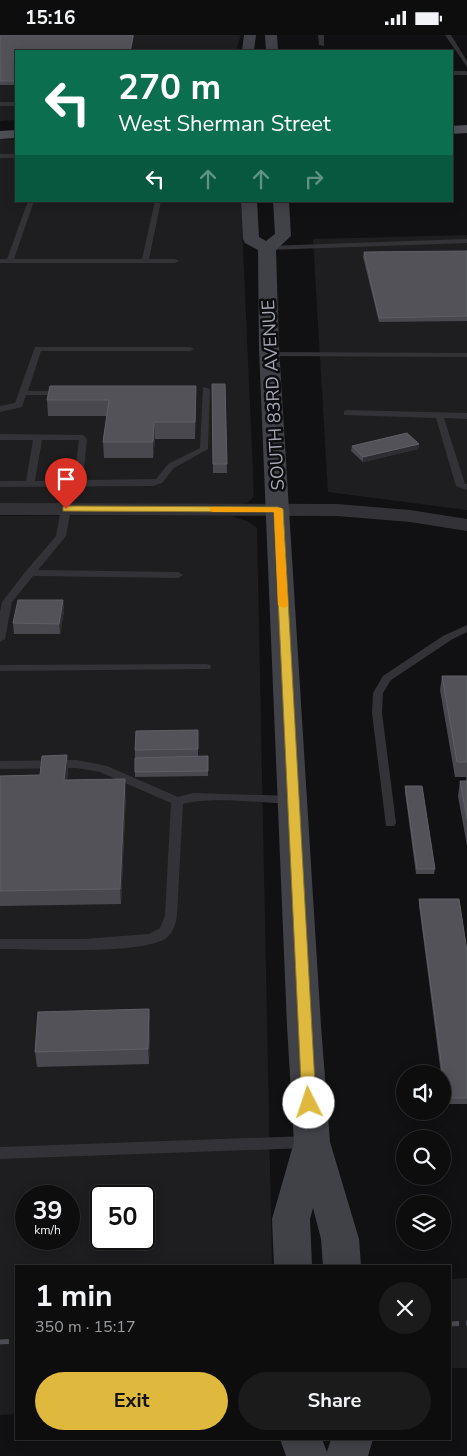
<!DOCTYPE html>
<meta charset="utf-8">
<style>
:root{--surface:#0d0d0e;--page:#1b1b1c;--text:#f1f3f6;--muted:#9a9c9e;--line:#2d2d2e;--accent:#deb93e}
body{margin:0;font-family:"Nunito Sans",sans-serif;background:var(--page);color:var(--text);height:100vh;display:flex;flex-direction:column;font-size:19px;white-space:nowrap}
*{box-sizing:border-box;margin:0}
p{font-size:16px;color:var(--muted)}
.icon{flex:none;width:28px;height:28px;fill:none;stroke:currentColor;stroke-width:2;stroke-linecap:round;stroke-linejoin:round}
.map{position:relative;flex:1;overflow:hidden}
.panel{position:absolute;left:15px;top:1230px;width:436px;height:175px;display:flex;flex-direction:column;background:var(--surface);border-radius:0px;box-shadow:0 2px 12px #0003,0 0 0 1px var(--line)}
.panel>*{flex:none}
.guide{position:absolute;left:15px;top:15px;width:438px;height:152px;border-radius:0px;box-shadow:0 2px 12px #0003,0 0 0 1px var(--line);background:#0b6e4f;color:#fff;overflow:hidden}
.tools{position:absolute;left:396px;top:1030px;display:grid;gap:10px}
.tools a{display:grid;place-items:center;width:55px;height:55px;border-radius:50%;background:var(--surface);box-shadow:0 2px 12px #0003,0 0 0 1px var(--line);font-size:25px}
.speed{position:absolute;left:15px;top:1150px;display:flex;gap:10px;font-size:25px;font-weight:700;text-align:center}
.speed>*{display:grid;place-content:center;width:65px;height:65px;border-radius:50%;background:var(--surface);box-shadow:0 2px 12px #0003,0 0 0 1px var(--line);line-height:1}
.speed small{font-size:12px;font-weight:400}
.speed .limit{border:2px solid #111;border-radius:8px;background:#fff;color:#111}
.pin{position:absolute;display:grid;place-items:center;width:42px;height:42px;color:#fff;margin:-51px -21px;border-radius:50% 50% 50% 0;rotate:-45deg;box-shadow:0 0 5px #0007}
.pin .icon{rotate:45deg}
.me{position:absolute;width:55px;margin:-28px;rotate:356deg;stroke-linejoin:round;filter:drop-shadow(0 0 4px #0008)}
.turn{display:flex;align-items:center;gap:18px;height:105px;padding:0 20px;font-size:22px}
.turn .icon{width:65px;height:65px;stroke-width:2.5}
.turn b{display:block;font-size:35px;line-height:42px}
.lanes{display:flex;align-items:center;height:48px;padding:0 20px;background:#0003;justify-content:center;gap:25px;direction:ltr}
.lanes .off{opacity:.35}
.round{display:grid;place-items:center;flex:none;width:52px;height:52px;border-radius:26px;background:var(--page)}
.summary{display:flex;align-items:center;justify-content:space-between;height:85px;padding:0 20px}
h1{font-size:30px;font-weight:700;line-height:38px}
.primary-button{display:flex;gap:10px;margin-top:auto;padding:10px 20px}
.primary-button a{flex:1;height:58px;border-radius:30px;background:var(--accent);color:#111;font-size:20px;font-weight:700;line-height:58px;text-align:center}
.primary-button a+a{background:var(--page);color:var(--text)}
.status{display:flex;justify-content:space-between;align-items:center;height:35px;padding:0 25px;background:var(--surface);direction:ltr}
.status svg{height:14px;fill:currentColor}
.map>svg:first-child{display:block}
</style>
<div class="status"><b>15:16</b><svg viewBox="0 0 49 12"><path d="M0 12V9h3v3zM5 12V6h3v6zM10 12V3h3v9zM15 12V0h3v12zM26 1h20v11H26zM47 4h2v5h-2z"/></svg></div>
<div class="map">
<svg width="467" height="1421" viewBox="0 0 467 1421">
<rect width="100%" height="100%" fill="#111113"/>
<!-- built -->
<g fill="#1e1d1f" fill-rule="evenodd">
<polygon points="0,0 241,0 236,16 16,16 16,85 0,86"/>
<polygon points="0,104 16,105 16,166 241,166 254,461 248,467 237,470 0,469"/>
<polygon points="467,200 467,475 328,457 313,204"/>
<path d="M 0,481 L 232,481 L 249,487 L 257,493 L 272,1231 L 16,1231 L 16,1379 L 0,1380 ZM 26,1161 L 69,1161 L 69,1204 L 26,1204 ZM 101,1161 L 144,1161 L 144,1204 L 101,1204 Z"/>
<polygon points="467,1243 467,1333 450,1333 450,1244"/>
</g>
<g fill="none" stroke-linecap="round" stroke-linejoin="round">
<!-- service -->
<g fill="#333337" fill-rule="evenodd">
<polygon points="318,0 324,0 324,11 319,10"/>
<polygon points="445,0 451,0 467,26 467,32"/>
<rect x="451" y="36" width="16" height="4"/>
<rect x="0" y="67" width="16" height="4"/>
<rect x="0" y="119" width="16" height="4"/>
<polygon points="28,166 34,166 14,224 142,224 155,166 161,166 149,224 175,224 179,226 175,228 0,228 0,224 7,224"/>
<polygon points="467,204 467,208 267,215 264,213 267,211"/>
<polygon points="35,312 190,312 194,314 190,316 41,316 28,356 62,356 66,358 62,360 26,360 22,372 0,377 0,371 15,368"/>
<polygon points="267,317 467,318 467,322 270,321 267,321"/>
<path d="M 203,352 L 210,354 L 208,414 L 174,433 L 162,448 L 153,451 L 0,452 L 0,446 L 26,446 L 33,405 L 0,405 L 0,399 L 83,400 L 87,404 L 83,445 L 156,444 L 168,429 L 200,413 ZM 42,405 L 79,405 L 74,445 L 35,446 Z"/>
<polygon points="347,375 467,378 467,384 444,383 465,449 467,449 467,455 456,451 436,383 344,380 344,376"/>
<polygon points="66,471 71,474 66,501 38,535 178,537 183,540 178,543 33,541 12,567 5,604 0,607 0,577 2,567 26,536 56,501 61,474"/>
<polygon points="467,590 467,597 451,605 391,645 383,658 382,678 396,788 394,791 386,791 372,678 373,658 383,641 443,601"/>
<polygon points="206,629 210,630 211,632 210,634 0,636 0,630"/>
<path d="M 77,725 L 107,731 L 178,762 L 193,758 L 293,761 L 299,765 L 293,769 C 262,768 211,761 183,769 L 177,880 C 176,888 173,899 165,904 C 137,920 36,914 0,914 L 0,904 L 84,904 L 149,899 L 160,893 L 165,880 L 171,768 L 100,737 L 77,733 L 0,734 L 0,726 Z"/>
<polygon points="307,1101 312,1103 314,1107 312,1111 307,1113 0,1124 0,1112"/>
</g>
<!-- minor -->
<polygon fill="#333337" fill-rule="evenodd" points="0,468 337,469 410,475 467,484 467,496 410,487 337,481 0,480"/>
<!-- secondary -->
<g fill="#414247" fill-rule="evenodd">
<polygon points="244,0 256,0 254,16 242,16"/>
<polygon points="265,0 277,0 278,16 266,16"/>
<polygon points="241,166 257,166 259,202 266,206 275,199 273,166 289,166 291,201 276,215 279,313 321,991 330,1107 359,1204 361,1231 323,1231 321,1204 313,1173 310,1184 312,1231 274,1231 272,1184 294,1107 287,991 259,313 258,215 245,208 243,204"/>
<polygon points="280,1404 322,1404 327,1417 331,1404 373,1404 368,1421 286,1421"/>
</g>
<!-- primary -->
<g fill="#4f5056" fill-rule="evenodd">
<polygon points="467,90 467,98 451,99 451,91"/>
<polygon points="16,95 16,103 0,104 0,96"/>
</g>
<!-- rail -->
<g stroke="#4c4d52" stroke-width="5" stroke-dasharray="9 7" stroke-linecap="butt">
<polyline points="450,1289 467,1288"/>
<polyline points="0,1307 16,1306"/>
</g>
</g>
<!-- wall -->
<g fill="#48484e">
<polygon points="0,0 134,0 131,16 16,16 16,50 0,50"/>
<polygon points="467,216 467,286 379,287 363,222 364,217"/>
<polygon points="212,349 225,349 227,438 213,438"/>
<polygon points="50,351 196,367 195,404 155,404 153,423 104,423 103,407 107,381 48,381 47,365"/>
<polygon points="419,409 418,414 363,427 351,416 352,411"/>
<polygon points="63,565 64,576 60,599 14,599 13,588"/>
<polygon points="442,641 467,641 467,811 458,761 460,746 466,746 466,742 455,742 440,655"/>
<polygon points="198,695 198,722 208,721 208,741 135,742 135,715"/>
<polygon points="67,720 68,735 67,745 126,759 121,869 0,871 0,741 40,740"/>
<polygon points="405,751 435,834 434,839 416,839 405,757"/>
<polygon points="419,864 467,916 467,1069 445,1069 442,1049 442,1039 441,1039 419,870"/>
<polygon points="149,974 150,989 149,1029 37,1032 35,1017"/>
</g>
<!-- shaded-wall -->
<g fill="#2e2e32">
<polygon points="196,351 196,367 195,404 195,387"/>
<polygon points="154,387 155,404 153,423 153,407"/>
<polygon points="419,409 418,414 363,427 363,422"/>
<polygon points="63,565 64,576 60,599 59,589"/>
<polygon points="67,720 68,735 66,759 64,745"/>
<polygon points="125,744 126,759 121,869 120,854"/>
<polygon points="149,974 150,989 149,1029 148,1014"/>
</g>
<!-- building -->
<g fill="#525258" stroke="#5f6066">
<polygon points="0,0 133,0 130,16 16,16 16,46 0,46"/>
<polygon points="467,216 467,281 379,283 364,217"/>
<polygon points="212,349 225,349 227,429 213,429"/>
<polygon points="50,351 196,351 195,387 154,387 153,407 103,407 109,365 47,365"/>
<polygon points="407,398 419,409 363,422 352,411"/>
<polygon points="18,565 63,565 59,589 13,588"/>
<polygon points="442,641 467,641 467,727 457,727"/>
<polygon points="198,695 198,714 135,715 136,696"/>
<polygon points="67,720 64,745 125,744 120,854 0,856 0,741 40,740 42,721"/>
<polygon points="208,721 208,736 135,737 135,723"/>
<polygon points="460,746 467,746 467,784"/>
<polygon points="405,751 422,751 435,834 417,834"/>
<polygon points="419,864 459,864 467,916 467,1063 446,1063"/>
<polygon points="149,974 148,1014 35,1017 38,977"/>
</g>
<!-- route -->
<polygon fill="#deb93e" stroke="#907828" points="66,471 278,472 283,474 316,1068 314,1072 309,1074 304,1072 302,1068 274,477 63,476 63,472"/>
<!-- slow -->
<polygon fill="#f59e0b" points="210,472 282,473 288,570 287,572 283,573 278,570 274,477 213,477 210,476"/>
<g text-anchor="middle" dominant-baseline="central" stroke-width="5" stroke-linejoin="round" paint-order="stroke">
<!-- street labels -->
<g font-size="18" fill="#a4a7b2" stroke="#0d0c0e">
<text transform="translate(273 360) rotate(-93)">SOUTH 83RD AVENUE</text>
</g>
</g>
</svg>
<div class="tools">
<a><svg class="icon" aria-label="sound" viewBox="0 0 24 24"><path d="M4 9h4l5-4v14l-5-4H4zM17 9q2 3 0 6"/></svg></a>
<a><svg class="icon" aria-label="search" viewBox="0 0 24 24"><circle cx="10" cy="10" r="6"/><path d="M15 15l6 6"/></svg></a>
<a><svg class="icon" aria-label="layers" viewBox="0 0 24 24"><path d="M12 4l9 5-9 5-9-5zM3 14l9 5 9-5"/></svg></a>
</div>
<div class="speed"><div>39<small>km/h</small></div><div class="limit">50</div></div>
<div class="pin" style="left:66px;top:474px;background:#d93025"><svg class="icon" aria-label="arrive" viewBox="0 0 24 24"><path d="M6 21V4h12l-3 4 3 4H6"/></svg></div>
<svg class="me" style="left:309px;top:1068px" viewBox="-20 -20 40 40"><circle r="19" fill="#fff"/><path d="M0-13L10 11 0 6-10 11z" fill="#deb93e"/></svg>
<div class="guide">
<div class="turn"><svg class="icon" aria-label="left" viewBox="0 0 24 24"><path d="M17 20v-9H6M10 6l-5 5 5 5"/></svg><div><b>270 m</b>West Sherman Street</div></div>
<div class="lanes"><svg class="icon" aria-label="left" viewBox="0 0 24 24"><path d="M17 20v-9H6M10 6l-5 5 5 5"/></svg><svg class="icon off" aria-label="ahead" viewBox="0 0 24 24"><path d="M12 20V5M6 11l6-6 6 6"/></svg><svg class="icon off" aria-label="ahead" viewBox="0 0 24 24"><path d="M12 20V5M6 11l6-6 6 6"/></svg><svg class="icon off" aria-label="right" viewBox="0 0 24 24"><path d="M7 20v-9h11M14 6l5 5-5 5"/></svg></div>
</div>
<section class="panel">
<div class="summary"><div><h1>1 min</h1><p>350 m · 15:17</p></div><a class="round"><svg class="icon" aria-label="close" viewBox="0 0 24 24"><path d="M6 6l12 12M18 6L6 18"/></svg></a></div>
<div class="primary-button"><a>Exit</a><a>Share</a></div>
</section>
</div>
